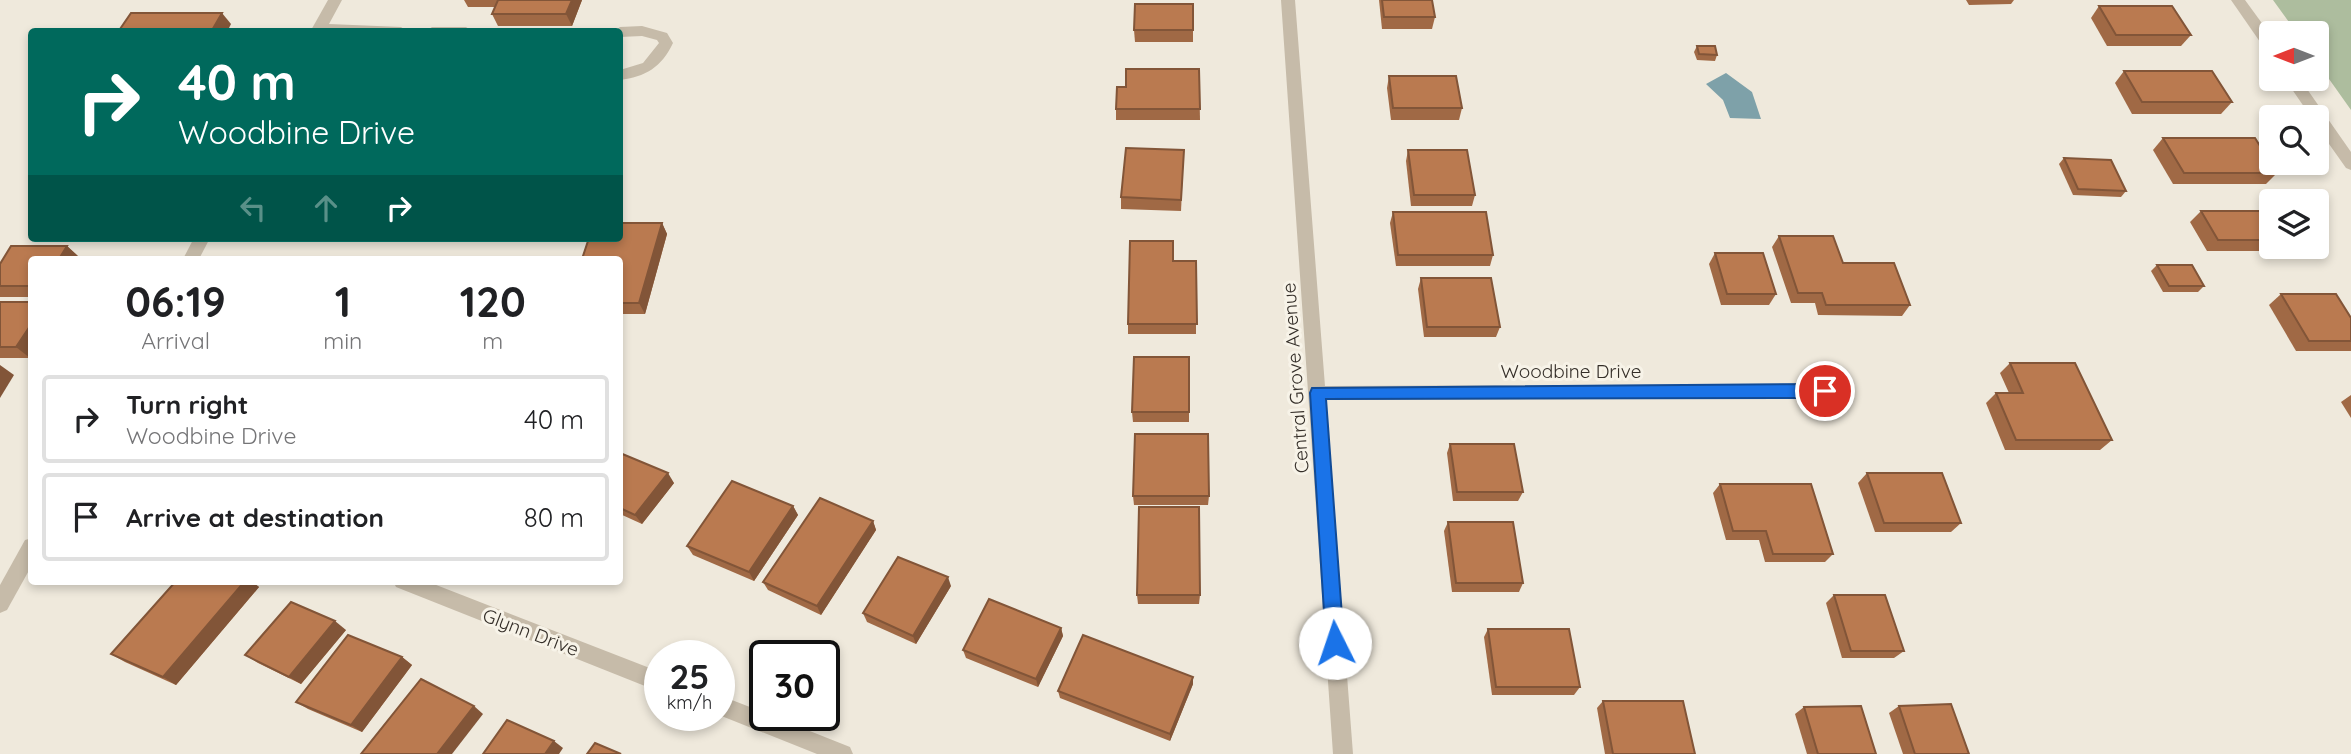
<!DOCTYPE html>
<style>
:root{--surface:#fff;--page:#f2f2f2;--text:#202124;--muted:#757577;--line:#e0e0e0}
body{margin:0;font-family:Quicksand,sans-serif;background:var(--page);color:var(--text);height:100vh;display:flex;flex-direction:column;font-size:26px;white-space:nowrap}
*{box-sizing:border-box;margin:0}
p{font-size:23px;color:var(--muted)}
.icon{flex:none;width:38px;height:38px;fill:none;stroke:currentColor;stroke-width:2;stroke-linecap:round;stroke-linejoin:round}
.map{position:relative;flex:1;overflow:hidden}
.panel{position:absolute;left:28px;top:256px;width:595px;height:329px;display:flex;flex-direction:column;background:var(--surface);border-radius:7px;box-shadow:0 4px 10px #0003}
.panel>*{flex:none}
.hud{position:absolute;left:28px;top:28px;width:595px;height:214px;border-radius:7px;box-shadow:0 4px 10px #0003;background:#00695c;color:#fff;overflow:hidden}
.needle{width:46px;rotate:270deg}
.tools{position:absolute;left:2259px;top:21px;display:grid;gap:14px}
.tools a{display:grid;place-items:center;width:70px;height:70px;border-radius:7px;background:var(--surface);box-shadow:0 4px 10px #0003;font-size:35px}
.speed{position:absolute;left:644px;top:640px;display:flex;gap:14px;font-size:35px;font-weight:700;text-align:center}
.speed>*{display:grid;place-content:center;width:91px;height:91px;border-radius:50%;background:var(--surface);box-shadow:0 4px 10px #0003;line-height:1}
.speed small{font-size:18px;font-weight:400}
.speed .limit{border:4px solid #111;border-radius:10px;background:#fff;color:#111}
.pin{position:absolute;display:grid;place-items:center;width:60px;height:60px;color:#fff;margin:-30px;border:4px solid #fff;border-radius:50%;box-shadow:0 2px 7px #0007}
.me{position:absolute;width:77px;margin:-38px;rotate:356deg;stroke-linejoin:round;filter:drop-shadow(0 0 5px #0008)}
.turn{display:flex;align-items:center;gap:24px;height:147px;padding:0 35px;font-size:32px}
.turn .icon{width:91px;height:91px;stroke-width:2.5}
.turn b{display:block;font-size:49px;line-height:60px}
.lanes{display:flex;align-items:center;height:66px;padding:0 35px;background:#0003;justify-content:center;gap:35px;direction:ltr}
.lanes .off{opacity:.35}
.eta{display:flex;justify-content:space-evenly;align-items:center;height:119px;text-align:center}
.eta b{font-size:42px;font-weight:800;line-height:49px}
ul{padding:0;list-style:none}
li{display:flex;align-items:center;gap:21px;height:88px;margin:0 14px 10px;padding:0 21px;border:4px solid var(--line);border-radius:7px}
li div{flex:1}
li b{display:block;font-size:26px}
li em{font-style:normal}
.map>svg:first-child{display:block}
</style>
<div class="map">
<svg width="2351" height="754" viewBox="0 0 2351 754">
<rect width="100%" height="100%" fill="#efe9dc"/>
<!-- green -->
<polygon fill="#adbd9e" points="2273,0 2351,0 2351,110 2317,62 2317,33 2297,33"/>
<!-- water -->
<polygon fill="#7ea1a9" points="1726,73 1752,92 1761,119 1730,118 1723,100 1706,84"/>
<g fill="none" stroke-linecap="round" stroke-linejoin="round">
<!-- minor -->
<g fill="#c6bba9" fill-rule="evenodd">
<polygon points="328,0 342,0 329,24 401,27 408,32 310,32"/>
<polygon points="1281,0 1295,0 1325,386 1825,384 1831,386 1834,391 1831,396 1825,398 1326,400 1353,754 1333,754"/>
<polygon points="2231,0 2245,0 2272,37 2272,53 2267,52"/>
<path d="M 642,26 L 667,33 L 673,43 C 662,67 645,77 620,80 L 620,70 L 643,63 L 659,43 L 657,40 L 642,36 L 620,37 L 620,32 L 613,32 L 620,27 Z"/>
<polygon points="432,27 466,27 473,32 425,32"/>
<polygon points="2285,79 2300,79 2351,152 2351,170 2346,168 2317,127 2317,117 2311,117"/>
<polygon points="194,238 210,238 199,259 183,259"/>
<polygon points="32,538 32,565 7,610 0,613 0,585 25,540"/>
<polygon points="393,581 426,581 660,672 660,692 396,587"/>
<polygon points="719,695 765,713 765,716 772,716 850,747 853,754 817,754 719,715"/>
</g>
</g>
<!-- wall -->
<g fill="#a06945">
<polygon points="464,0 582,0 572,26 498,26 492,14 495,7 468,7"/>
<polygon points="1379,0 1432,0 1435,17 1432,29 1382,29"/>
<polygon points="1966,0 2014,0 2011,4 1969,5"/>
<polygon points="1193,4 1193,42 1135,42 1134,30"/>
<polygon points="2099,6 2191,35 2181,46 2107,46 2091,18"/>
<polygon points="1697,46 1717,55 1715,61 1697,60 1694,52"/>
<polygon points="1199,69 1200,120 1116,120 1116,109"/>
<polygon points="2124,71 2232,102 2221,114 2132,114 2115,83"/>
<polygon points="1389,76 1462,108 1459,120 1391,120 1387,88"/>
<polygon points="2163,138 2277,173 2266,184 2173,184 2153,150"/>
<polygon points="1184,150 1181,211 1121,209 1121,197"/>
<polygon points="1408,150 1475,195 1472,206 1411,206 1406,161"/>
<polygon points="2064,158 2126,191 2121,197 2073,195 2059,164"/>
<polygon points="2201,211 2272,217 2272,247 2279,247 2274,251 2207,251 2190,222"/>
<polygon points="1393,212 1493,255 1490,266 1396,266 1390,223"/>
<polygon points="662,223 667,234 645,314 620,314 620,259"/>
<polygon points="1779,236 1843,263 1910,305 1902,316 1818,315 1815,303 1791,303 1772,247"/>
<polygon points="11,246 67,246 79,257 78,259 32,259 32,297 0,297 0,264"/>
<polygon points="1715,253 1776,294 1769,305 1721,305 1709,264"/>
<polygon points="1196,261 1196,334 1128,334 1128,324"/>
<polygon points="2157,265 2204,286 2198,292 2163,292 2151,271"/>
<polygon points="1421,278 1500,327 1496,337 1424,337 1418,289"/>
<polygon points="2281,294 2351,318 2351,351 2296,351 2269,305"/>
<polygon points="0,302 32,302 32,355 30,358 0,358"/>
<polygon points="1189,357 1189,422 1133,422 1132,412"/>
<polygon points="2010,363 2112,440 2100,450 2005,450 1986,403 1996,393 2009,393 2000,373"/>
<polygon points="2351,395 2351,418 2341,402"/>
<polygon points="1450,444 1523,492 1518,501 1453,501 1447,453"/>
<polygon points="620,453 674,483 642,524 620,514"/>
<polygon points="1867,473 1961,523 1951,532 1875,532 1858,483"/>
<polygon points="1720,484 1833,554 1825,562 1765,562 1759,540 1726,540 1713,493"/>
<polygon points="1133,496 1209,496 1208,505 1134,505"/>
<polygon points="793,506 798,515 754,581 693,555 687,546"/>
<polygon points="873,521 876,530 821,615 768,590 763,582"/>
<polygon points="1448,522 1523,583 1519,592 1452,592 1444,531"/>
<polygon points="176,581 251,581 259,587 176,685 125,662 111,654"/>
<polygon points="951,586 916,644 867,622 863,613"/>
<polygon points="1137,595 1200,595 1199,604 1138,604"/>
<polygon points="1834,595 1904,651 1894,658 1842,658 1826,603"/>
<polygon points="1061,628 1063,636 1038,687 966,658 963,650"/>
<polygon points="1488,629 1580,687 1574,695 1492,695 1484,637"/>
<polygon points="346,630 301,684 258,663 245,655"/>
<polygon points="402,657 412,665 362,732 308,709 296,702"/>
<polygon points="1193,677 1193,684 1170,741 1060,698 1058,691"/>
<polygon points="1603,701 1695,754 1605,754 1597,708"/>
<polygon points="1899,706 1969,754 1903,754 1889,713"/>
<polygon points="1804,707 1876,754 1807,754 1795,714"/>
</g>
<!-- shaded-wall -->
<g fill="#825538">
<polygon points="572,0 582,0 572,26 566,14"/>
<polygon points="222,13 231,24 227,32 211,32"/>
<polygon points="662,223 667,234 645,314 639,303"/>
<polygon points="67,246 79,257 78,259 59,259"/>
<polygon points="32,323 32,355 30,358 16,347"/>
<polygon points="0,365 14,375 0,398"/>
<polygon points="668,473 674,483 642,524 635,515"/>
<polygon points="793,506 798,515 754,581 749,572"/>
<polygon points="873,521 876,530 821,615 817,606"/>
<polygon points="948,577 951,586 916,644 913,636"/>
<polygon points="245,581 251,581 259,587 176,685 163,677"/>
<polygon points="335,621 346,630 301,684 289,677"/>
<polygon points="1061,628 1063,636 1038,687 1036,679"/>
<polygon points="402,657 412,665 362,732 351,725"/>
<polygon points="1193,677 1193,684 1170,741 1170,734"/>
<polygon points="474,706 483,714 452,754 437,754"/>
<polygon points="554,741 563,748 559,754 545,754"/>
</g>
<!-- building -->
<g fill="#ba7a50" stroke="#825538" stroke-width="2">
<polygon points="498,0 572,0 566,14 492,14"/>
<polygon points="1382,0 1432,0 1435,17 1384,17"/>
<polygon points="1135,4 1193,4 1193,30 1134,30"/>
<polygon points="2099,6 2172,6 2191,35 2116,35"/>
<polygon points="131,13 222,13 211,32 118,32"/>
<polygon points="1697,46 1715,46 1717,55 1699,54"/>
<polygon points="1126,69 1199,69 1200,109 1116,109 1117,87 1126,87"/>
<polygon points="2124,71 2212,71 2232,102 2142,102"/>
<polygon points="1389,76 1456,76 1462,108 1393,108"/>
<polygon points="2163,138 2255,138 2277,173 2184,173"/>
<polygon points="1126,148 1184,150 1181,200 1121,197"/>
<polygon points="1408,150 1467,150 1475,195 1414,195"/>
<polygon points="2064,158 2111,160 2126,191 2078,189"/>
<polygon points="2201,211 2268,211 2272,217 2272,240 2218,240"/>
<polygon points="1393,212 1486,212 1493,255 1398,255"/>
<polygon points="620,223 662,223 639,303 620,303 620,259 582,259 589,238 620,238"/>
<polygon points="1779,236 1833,236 1843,263 1894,263 1910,305 1826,305 1822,293 1798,293"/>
<polygon points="1130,241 1173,241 1173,261 1196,261 1197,324 1128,324"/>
<polygon points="11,246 67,246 59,259 32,259 32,286 0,286 0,264"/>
<polygon points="1715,253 1763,253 1776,294 1727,294"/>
<polygon points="2157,265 2192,265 2204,286 2169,286"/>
<polygon points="1421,278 1491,278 1500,327 1427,327"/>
<polygon points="2281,294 2336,294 2351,318 2351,341 2309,341"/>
<polygon points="0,302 32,302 32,323 16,347 0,347"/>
<polygon points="1134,357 1189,357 1189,412 1132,412"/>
<polygon points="2010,363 2075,363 2112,440 2016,440 1996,393 2023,393"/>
<polygon points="1135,434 1208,434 1209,496 1133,496"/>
<polygon points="1450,444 1514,444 1523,492 1457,492"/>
<polygon points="620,453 668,473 635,515 620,508"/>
<polygon points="1867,473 1942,473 1961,523 1884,523"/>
<polygon points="732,481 793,506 749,572 687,546"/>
<polygon points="1720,484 1811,484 1833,554 1773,554 1766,531 1733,531"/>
<polygon points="820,498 873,521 817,606 763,582"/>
<polygon points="1139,507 1199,507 1200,595 1137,595"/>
<polygon points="1448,522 1513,522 1523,583 1456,583"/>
<polygon points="898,557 948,577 913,636 863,613"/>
<polygon points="176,581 245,581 163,677 111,654"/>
<polygon points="1834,595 1885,595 1904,651 1851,651"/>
<polygon points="989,599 1061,628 1036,679 963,650"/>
<polygon points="291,602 335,621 289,677 245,655"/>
<polygon points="1488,629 1569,629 1580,687 1496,687"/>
<polygon points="348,635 402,657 351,725 296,702"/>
<polygon points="1083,635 1193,677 1170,734 1058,691"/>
<polygon points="421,679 474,706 437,754 361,754"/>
<polygon points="1603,701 1683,701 1695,754 1613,754"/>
<polygon points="1951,704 1969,754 1915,754 1899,706"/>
<polygon points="1861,706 1876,754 1818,754 1804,707"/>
<polygon points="507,720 554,741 545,754 483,754"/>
<polygon points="595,743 621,754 587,754"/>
</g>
<!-- route -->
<polygon fill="#1a73e8" stroke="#114b97" stroke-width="2" points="1825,384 1830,386 1833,391 1830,396 1825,398 1326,399 1344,643 1341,649 1335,651 1329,649 1326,643 1310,393 1312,388"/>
<g text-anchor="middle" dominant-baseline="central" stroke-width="6" stroke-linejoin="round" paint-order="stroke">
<!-- street labels -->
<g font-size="19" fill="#342e28" stroke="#f7f3e8">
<text x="1571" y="371">Woodbine Drive</text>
<text transform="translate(1295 378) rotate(-94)">Central Grove Avenue</text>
<text transform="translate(531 632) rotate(21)">Glynn Drive</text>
</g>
</g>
</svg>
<div class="tools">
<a><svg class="needle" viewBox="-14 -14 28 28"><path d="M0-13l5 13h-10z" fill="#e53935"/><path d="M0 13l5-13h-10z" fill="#757577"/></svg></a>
<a><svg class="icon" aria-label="search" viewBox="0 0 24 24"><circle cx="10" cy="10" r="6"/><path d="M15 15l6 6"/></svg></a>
<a><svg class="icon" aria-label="layers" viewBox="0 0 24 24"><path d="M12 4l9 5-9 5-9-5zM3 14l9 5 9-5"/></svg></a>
</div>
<div class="speed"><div>25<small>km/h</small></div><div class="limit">30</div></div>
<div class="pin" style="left:1825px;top:391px;background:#d93025"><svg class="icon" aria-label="arrive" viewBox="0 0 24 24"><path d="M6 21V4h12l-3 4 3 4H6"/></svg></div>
<svg class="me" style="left:1335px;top:643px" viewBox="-20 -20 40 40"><circle r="19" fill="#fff"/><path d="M0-13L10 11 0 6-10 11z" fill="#1a73e8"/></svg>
<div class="hud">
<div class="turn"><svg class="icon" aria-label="right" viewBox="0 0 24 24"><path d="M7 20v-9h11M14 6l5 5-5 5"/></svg><div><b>40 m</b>Woodbine Drive</div></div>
<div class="lanes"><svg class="icon off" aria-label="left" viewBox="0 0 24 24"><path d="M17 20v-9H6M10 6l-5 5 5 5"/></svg><svg class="icon off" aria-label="ahead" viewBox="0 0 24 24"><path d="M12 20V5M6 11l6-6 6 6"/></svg><svg class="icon" aria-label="right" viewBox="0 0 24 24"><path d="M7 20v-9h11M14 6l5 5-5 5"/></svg></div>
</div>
<section class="panel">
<div class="eta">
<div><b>06:19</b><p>Arrival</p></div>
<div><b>1</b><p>min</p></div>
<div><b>120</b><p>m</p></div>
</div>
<ul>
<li><svg class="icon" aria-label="right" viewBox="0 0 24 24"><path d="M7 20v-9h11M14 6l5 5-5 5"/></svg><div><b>Turn right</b><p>Woodbine Drive</p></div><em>40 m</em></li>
<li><svg class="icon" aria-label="arrive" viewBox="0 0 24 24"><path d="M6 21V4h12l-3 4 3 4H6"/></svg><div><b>Arrive at destination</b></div><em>80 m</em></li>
</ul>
</section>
</div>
